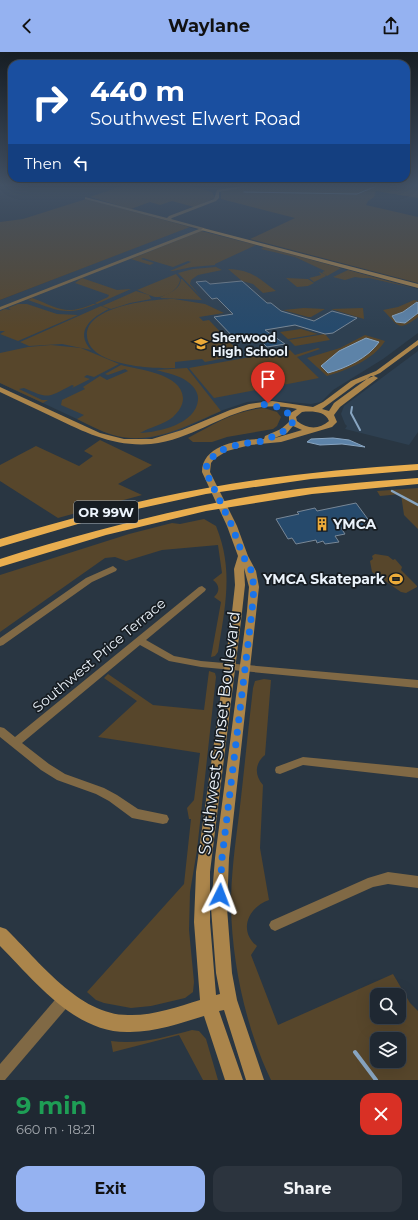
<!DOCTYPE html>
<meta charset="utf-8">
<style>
:root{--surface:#1f2832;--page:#2c343e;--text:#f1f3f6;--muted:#a1a6ac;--line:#3c444d;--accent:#95b2f1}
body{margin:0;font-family:Montserrat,sans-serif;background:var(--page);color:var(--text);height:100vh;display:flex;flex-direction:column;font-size:15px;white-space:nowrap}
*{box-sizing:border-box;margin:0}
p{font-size:13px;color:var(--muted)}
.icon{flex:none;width:22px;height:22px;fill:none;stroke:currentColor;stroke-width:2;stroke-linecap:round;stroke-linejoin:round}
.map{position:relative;height:1028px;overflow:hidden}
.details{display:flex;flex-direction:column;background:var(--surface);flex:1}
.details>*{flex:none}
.banner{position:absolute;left:8px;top:8px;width:402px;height:122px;border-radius:12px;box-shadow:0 4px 16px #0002,0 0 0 1px var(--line);background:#1a4fa0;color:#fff;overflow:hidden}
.buttons{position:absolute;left:370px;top:936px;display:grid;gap:8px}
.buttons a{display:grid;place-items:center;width:36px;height:36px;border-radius:8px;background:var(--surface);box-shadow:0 4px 16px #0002,0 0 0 1px var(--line);font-size:20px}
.pin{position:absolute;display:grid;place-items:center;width:34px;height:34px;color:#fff;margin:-41px -17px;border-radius:50% 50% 50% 0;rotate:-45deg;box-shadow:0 0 4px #0007}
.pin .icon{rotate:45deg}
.me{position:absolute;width:44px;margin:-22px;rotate:3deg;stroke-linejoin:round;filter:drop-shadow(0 0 3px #0008)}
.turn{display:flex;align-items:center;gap:14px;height:84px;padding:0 16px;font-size:18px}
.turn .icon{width:52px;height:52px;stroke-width:2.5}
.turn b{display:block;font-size:28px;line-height:34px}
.then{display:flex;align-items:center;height:38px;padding:0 16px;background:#0003;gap:8px;font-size:15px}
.round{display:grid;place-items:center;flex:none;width:42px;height:42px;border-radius:12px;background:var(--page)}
.overview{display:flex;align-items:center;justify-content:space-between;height:68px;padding:0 16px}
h1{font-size:24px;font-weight:700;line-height:30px;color:#1e9e55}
.primary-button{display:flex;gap:8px;margin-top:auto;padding:8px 16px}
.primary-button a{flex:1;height:46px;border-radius:12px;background:var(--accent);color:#111;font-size:16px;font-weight:700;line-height:46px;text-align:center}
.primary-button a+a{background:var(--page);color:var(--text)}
header{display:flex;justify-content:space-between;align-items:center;height:52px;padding:0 16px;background:var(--accent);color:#111;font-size:18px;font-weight:700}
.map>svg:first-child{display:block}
</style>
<header><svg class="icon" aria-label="back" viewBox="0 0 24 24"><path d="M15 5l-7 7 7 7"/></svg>Waylane<svg class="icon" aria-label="share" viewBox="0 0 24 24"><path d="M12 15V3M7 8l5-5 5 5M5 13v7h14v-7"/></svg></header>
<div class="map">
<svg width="418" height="1028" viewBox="0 0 418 1028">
<rect width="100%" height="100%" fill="#293642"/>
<!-- built -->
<g fill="#2e4051">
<polygon points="188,175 418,237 418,281 383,307 333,338 321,350 311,352 269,348 247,350 223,358 179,379 146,387 109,382 0,331 0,248"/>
<polygon points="418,299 418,380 409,393 345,377 347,374 345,372 341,362 344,354"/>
</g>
<!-- green -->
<g fill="#57462b" fill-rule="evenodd">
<polygon points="123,133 187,133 212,140 215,146 194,155 172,149 160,153 150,150 131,157 90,145 125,133"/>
<path d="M 255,133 L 418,133 L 418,146 L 376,139 L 374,145 L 368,149 L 366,153 L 418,165 L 418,231 L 250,187 L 295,166 L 221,147 L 221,140 C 232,135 244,137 255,133 Z"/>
<polygon points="86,147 190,175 0,248 0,170 23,167"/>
<polygon points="201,179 256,193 215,212 215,213 192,215 173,219 170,219 191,210 188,209 173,215 143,206 141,207 154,211 150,213 131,207"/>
<polygon points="264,195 341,216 327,224 324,222 326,224 314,230 309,226 321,223 319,220 324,222 322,220 325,219 295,205 261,197"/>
<polygon points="216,215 222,218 198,223 191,228 190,232 201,245 178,221 193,217"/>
<path d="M 228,217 C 253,218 259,227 276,239 L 263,241 L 253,232 L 242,229 Z"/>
<polygon points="348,218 413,236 369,226 362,226 355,225 345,228 333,225"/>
<path d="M 176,222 L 180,227 C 180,236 168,244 159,245 C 153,246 143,240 137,238 Z"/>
<polygon points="82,226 117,238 131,237 97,252 95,251 108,245 109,243 75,231"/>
<polygon points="286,226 308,227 314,231 308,234 297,235"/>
<path d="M 181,227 L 182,227 L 202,248 L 160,246 C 167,241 180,239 181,227 Z"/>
<polygon points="136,239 149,243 151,247 130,251 111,257 102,254"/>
<path d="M 32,246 C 59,256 65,264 93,252 L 96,252 C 66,265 57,258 28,248 Z"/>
<path d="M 174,247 L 205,252 L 224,261 L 199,265 L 203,269 L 209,268 L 240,301 L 240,303 L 205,310 L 202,307 L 175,310 L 175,316 C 153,317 89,314 87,284 C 85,254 153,247 174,247 Z"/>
<path d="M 414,248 L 418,249 L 418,265 C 397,281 398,273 383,258 L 398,255 Z"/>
<polygon points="18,252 27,252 57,262 78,263 18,289 0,282 5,279 0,279 0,259 5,257 11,258 8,256"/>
<path d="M 101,254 L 109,257 C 92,265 74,279 91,298 L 62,292 L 29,294 L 20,290 Z"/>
<polygon points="304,256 325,257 311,265 308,265 283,258"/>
<polygon points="363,256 364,267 331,257"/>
<polygon points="301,277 318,282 288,287 280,280"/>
<polygon points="325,282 330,288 295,294 289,288"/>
<path d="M 365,283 L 385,289 C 373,308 347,318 327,324 L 307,306 L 340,296 Z"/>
<path d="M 51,293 L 81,296 L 119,312 L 94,325 L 87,323 L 84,325 L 90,327 L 72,336 L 74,334 L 72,333 C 47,346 49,347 24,336 L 19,337 L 42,348 L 48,348 L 43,351 L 0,331 L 0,301 L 28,295 Z"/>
<polygon points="318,296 320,297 297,305 319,326 214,346 189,316 290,298 295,303"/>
<path d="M 121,313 C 139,318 181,321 183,346 C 183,354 178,360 173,365 C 163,373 150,375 140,381 C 159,380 196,372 198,348 C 199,342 194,334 188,330 C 179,323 167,321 156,318 L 187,316 L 221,359 C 186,374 152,394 113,383 C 100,379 89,373 77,367 L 84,363 L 61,353 L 62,348 L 85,337 L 83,335 L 100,324 L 107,328 L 128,319 L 125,317 L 108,323 L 105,322 Z"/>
<path d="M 264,356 L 277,360 L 281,365 L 277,374 L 273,377 L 227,385 L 212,390 L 193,390 L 188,386 C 212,373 236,358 264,356 Z"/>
<polygon points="100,388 152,413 118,432 142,443 58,466 0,429 0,413 36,394 79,414 93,404 84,399"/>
<polygon points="418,436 418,477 404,463 401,442 380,444 377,439"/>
<path d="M 204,467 L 216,474 C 234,518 225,555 218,600 L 215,604 L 211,605 L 221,550 L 214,545 C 220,540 220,533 213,528 L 222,521 L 218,493 L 162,498 L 126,509 L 115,505 L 105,506 L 0,580 L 0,523 L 129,482 L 172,471 L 180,472 Z"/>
<polygon points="375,502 388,504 393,508 395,507 402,515 401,518 417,534 417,535 406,541 401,540 372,520 370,509 373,507 372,504"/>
<polygon points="209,619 215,621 216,625 197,798 190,840 189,878 194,930 193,940 185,946 151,954 131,956 104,951 96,948 87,940 184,832 191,767 189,767 187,756 194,748 200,701 98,685 137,649 104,626 108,622 153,653 204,658"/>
<path d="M 264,627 L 271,628 L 265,703 C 255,711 254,723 263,733 L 260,796 L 269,848 C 248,855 238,879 257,894 L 251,903 L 278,973 L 393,922 L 410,951 L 418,959 L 418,1028 L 271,1028 C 246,977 232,911 231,854 C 231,824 235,793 239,763 C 244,721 248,678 253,636 L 255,629 ZM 377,943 L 399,943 L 399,965 L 377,965 ZM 377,987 L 399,987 L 399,1009 L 377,1009 Z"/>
<path d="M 192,978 L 199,979 L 206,987 L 218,1028 L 203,1028 L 179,983 L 113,1000 L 111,989 C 139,993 165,985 192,978 Z"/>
</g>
<!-- water -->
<g fill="#5d83a8" stroke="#88a5c1">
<polygon points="417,250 418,251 418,261 405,271 396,270 392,264 403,260"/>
<path d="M 366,286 L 379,290 C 368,306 346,316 328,321 L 321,314 L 339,299 Z"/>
<polygon points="333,386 349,388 365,395 342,392 320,393 307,390 311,387"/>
</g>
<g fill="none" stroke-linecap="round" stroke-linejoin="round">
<!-- stream-far3 -->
<polyline stroke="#88a5c1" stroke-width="1" points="244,140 357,142 379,133"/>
<!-- stream-far2 -->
<polyline stroke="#88a5c1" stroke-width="2" points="352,355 351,361 360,378"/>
<!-- stream-far1 -->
<polyline stroke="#88a5c1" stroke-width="2.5" points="392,439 418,453"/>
<!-- stream -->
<polyline stroke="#88a5c1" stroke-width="4" points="355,1000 376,1028"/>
</g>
<!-- building -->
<g fill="#264a6c" stroke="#788796">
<polygon points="206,229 210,232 242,229 267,251 271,251 281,259 314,269 332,259 357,266 333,281 325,282 295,273 265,278 285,292 267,295 258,286 237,289 214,265 233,262 217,246 212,247 196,230"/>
<polygon points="356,451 370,470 365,471 364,474 360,475 358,473 341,476 345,482 335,484 339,490 325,492 323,489 317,491 316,488 296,492 292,486 288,487 276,467 299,462 297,460 315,456 317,459"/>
</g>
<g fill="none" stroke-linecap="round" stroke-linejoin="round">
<!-- street -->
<g fill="#806945" fill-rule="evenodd">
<polygon points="250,133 256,133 219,140 219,146 216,149 172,166 171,167 204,176 204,178 0,258 0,255 199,177 85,147 85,145 167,166 169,164 214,147 217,138"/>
<polygon points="113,514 117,517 116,519 92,530 3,593 0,594 0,586 86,526"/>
<polygon points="202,534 206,537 205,539 146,588 174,604 201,609 418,628 418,636 201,615 169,609 140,593 22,691 49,712 65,722 104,736 117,743 138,757 167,763 169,767 167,771 163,772 132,766 109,749 96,742 57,728 41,718 0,685 0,675 4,676 15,685 199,535"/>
<polygon points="303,705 418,716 418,726 303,713 280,722 276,721 275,718 276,715"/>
<polygon points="388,820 418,824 418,836 388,832 373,835 275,879 271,877 269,873 271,869 368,826"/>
<polygon points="65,940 70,942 72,947 70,952 5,1028 0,1028 0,1012 60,942"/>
</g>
<!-- secondary -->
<g fill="#ab854b" fill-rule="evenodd">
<polygon points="203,176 418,232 418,236 201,178"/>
<path d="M 418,288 L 418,293 L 380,321 L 356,332 L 322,357 L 329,359 L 334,351 L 371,324 L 374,324 L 378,326 L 340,355 L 334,363 L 337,370 L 332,375 L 281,390 L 250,393 L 227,399 L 214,407 L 211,411 L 210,420 L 237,474 L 248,504 L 256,519 L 259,535 L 229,806 L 227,856 L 232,921 L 237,948 L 264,1028 L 246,1028 L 224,958 L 219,959 L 243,1028 L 225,1028 L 204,964 C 180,971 156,980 130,980 C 75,982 35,929 0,894 L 0,875 L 6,877 C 39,909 79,963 128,963 C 152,964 177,955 200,948 L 194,870 L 196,820 L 231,569 L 235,533 L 234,517 L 238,504 L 227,474 L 202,420 C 202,392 242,387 264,387 L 265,384 L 281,377 L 289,370 L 289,362 L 297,357 C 238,343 205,386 151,392 C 115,395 86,381 55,366 C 37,357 18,349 0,340 L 0,335 L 100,381 L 124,387 L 152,387 L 182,378 L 230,358 L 249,352 L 272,349 L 313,355 L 323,350 L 351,329 L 376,319 ZM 302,360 C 312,359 325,359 329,369 C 319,378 307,377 297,369 L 296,365 ZM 293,374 L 302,378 L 272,387 L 287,381 ZM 244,516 L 249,535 L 247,559 L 215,806 L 211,856 L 216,921 L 220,942 L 216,943 L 210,870 L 210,820 L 241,569 L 245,533 Z"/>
</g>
<!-- highway -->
<g fill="#e9ae4f" fill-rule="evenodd">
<path d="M 418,412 L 418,418 L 311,427 L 206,442 L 105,464 L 0,495 L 0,487 C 68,467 137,448 207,436 C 277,423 347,417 418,412 Z"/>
<path d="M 418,426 L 418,432 L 312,442 L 206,459 L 106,483 L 0,515 L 0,507 C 85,480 171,458 258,443 C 311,434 365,430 418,426 Z"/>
</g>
</g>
<!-- sky -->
<linearGradient id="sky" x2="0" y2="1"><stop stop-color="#171e24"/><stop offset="0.48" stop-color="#435265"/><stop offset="1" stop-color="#435265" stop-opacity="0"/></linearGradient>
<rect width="418" height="277" fill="url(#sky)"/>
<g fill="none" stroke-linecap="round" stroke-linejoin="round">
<!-- route -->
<polyline stroke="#1a73e8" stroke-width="7" stroke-dasharray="0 12.6" points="220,843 222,806 252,559 254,535 251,518 243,504 232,474 206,420 207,410 219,399 240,392 264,389 284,379 293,370 292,364 278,355 261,352 268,351"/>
</g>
<!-- icons -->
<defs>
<g id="school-bare" transform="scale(1.08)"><path d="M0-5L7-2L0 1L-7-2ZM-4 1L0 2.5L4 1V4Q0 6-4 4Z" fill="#ebaa39" stroke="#171d22" stroke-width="2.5" paint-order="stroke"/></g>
<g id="building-bare" transform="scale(1.08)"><path d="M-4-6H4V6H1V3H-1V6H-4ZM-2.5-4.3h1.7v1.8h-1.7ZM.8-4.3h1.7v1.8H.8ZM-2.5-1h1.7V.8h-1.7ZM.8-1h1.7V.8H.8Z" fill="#ebaa39" stroke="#171d22" stroke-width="2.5" paint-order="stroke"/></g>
<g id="stadium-bare" transform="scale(1.08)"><path d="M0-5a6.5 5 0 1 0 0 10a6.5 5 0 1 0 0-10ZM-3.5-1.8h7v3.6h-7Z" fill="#ebaa39" stroke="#171d22" stroke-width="2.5" paint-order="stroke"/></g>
</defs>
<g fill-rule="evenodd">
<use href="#school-bare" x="201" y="292"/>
<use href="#building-bare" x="322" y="472"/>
<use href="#stadium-bare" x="396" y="527"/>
</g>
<g text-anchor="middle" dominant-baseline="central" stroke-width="3.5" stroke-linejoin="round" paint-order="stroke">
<!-- far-poi labels -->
<g font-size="12" font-weight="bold" fill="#ebf3fb" stroke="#171d22" text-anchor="start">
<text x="212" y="285">Sherwood<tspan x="212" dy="14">High School</tspan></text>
</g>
<!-- shield labels -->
<rect fill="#171d22" stroke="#abb3ba" stroke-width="1" x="74" y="449" width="64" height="22" rx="3"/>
<g font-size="13" font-weight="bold" fill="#ebf3fb">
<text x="106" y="460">OR 99W</text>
</g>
<!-- poi labels -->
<g font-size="14" font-weight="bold" fill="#ebf3fb" stroke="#171d22" text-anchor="start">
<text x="333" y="472">YMCA</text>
<text x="385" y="527" text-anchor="end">YMCA Skatepark</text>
</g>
<!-- street labels -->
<g font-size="14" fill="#ebf3fb" stroke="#171d22">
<text transform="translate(99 603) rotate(-40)">Southwest Price Terrace</text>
</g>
<!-- near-street labels -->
<g font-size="17" fill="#ebf3fb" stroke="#171d22">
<text transform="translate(219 681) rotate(-83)">Southwest Sunset Boulevard</text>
</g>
</g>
</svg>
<div class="buttons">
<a><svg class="icon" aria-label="search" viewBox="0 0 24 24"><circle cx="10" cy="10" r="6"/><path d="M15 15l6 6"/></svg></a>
<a><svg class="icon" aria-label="layers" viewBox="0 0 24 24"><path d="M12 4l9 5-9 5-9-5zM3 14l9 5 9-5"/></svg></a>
</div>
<div class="pin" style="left:268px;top:351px;background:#d93025"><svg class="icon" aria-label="arrive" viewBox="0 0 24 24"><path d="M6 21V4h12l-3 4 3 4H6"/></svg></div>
<svg class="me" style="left:220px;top:843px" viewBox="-20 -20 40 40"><path d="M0-17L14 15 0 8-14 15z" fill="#1a73e8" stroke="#fff" stroke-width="4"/></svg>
<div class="banner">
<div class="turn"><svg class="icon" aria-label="right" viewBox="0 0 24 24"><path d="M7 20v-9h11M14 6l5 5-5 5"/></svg><div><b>440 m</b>Southwest Elwert Road</div></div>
<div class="then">Then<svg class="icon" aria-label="left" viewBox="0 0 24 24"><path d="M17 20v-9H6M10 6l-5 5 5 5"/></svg></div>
</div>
</div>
<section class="details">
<div class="overview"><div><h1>9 min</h1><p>660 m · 18:21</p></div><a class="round" style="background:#d93025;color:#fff"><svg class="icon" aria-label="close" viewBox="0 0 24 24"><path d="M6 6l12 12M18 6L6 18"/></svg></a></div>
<div class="primary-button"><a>Exit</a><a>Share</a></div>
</section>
